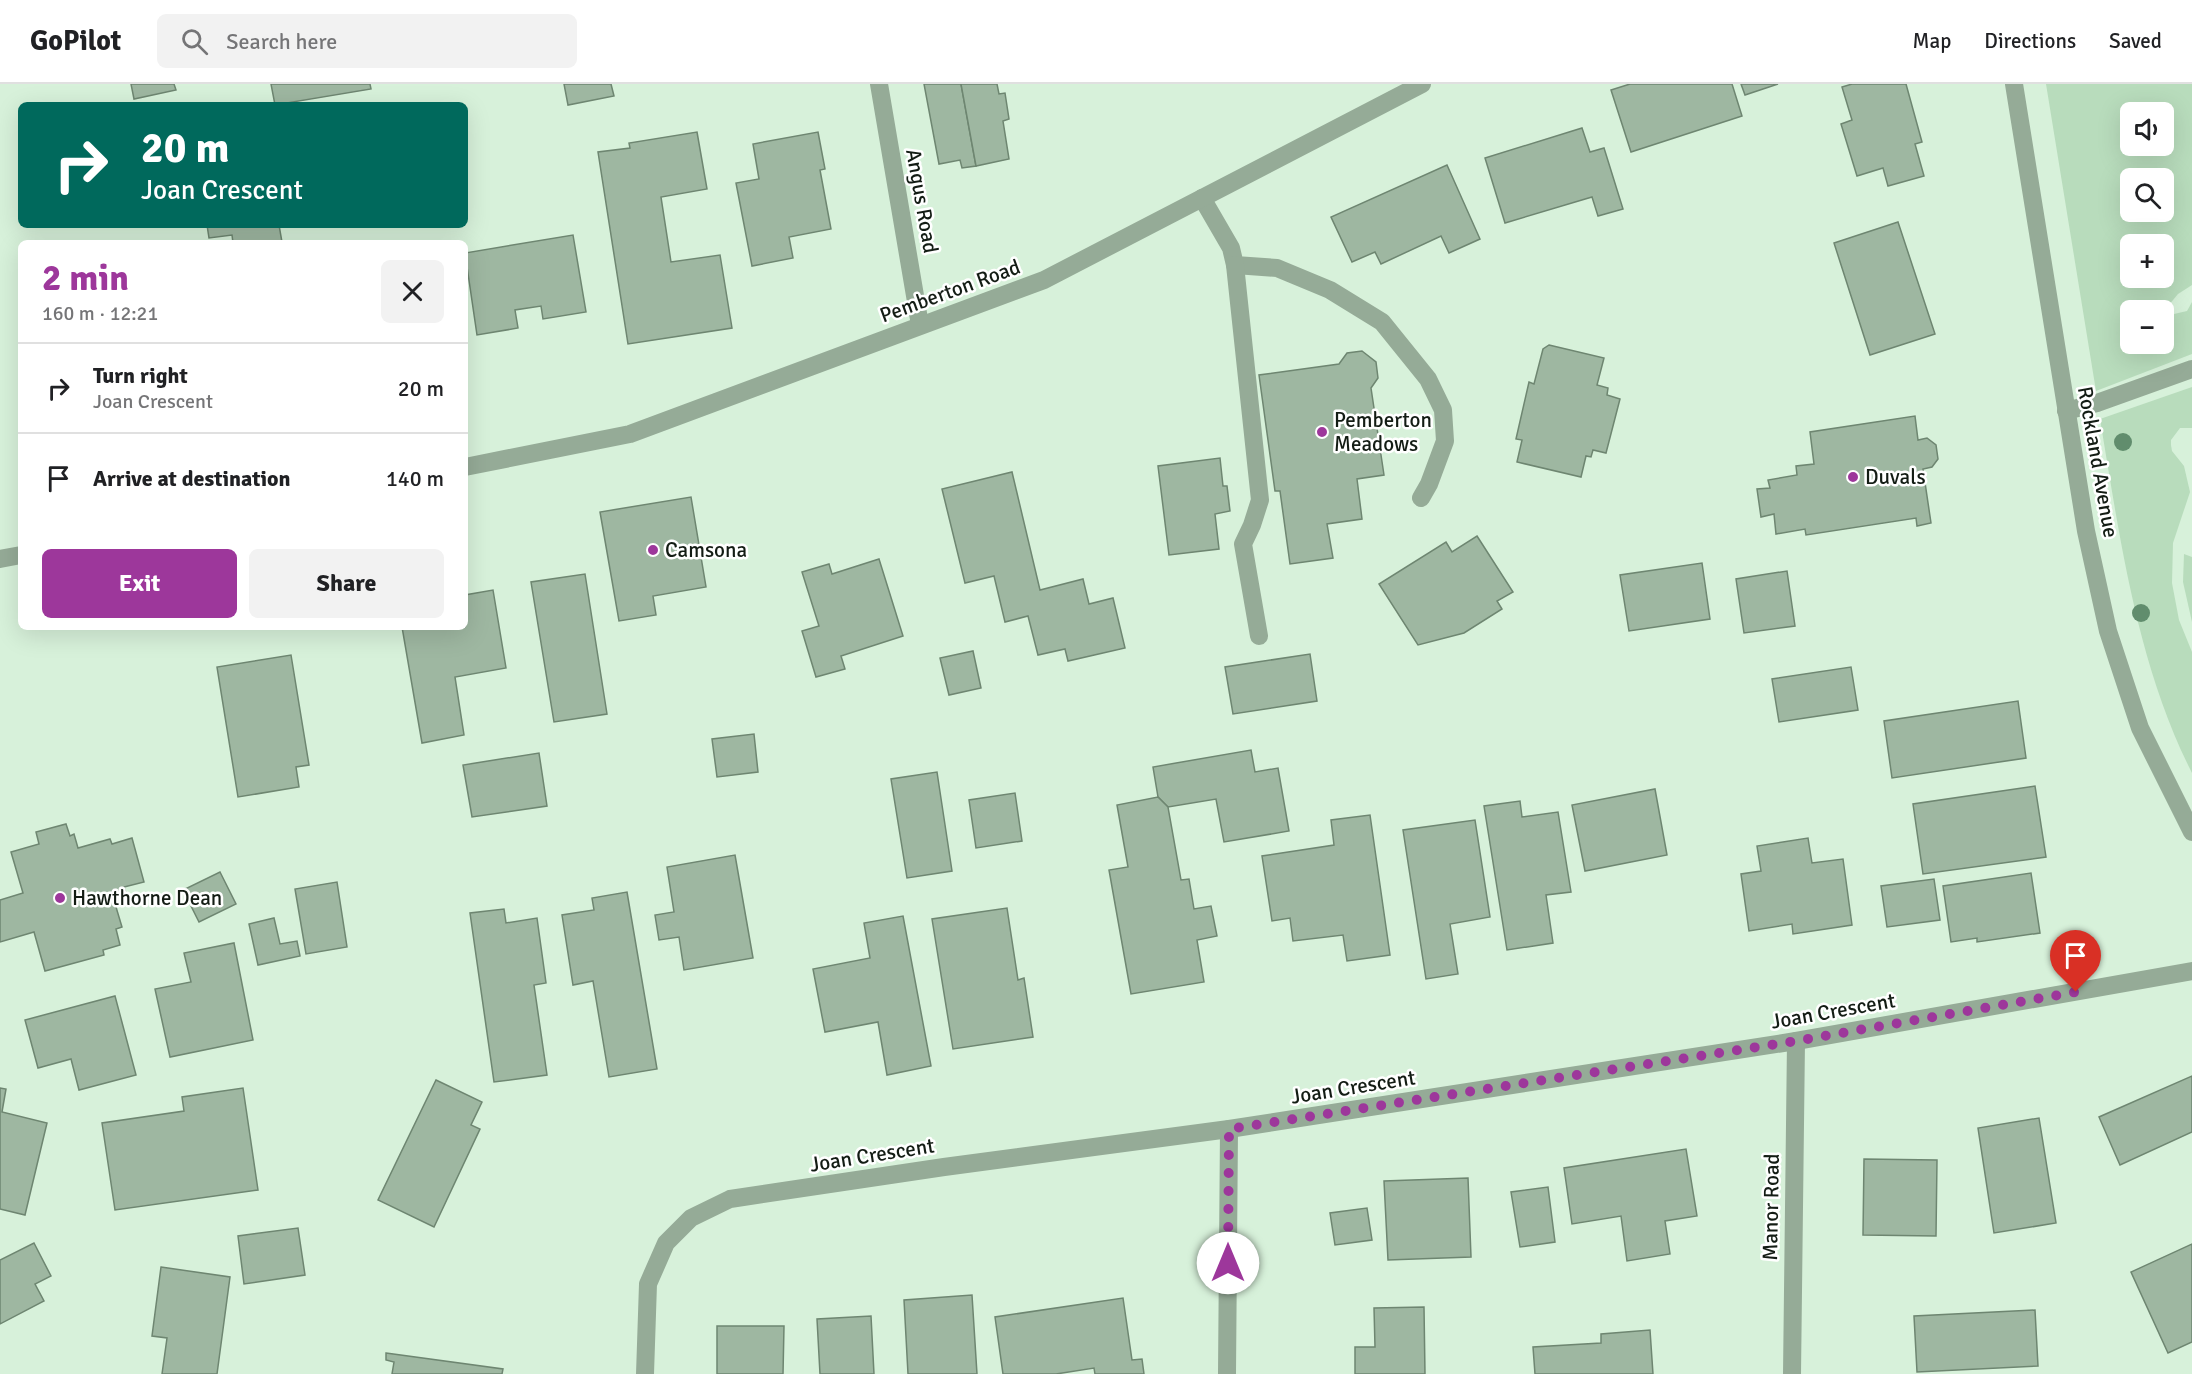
<!DOCTYPE html>
<meta charset="utf-8">
<style>
:root{--surface:#fff;--page:#f2f2f2;--text:#202124;--muted:#757577;--line:#e0e0e0;--accent:#9d379b}
body{margin:0;font-family:Signika,sans-serif;background:var(--page);color:var(--text);height:100vh;display:flex;flex-direction:column;font-size:22px;white-space:nowrap}
*{box-sizing:border-box;margin:0}
p{font-size:20px;color:var(--muted)}
.icon{flex:none;width:33px;height:33px;fill:none;stroke:currentColor;stroke-width:2;stroke-linecap:round;stroke-linejoin:round}
.map{position:relative;flex:1;overflow:hidden}
.side{position:absolute;left:18px;top:156px;width:450px;height:390px;display:flex;flex-direction:column;background:var(--surface);border-radius:9px;box-shadow:0 6px 24px #0002}
.side>*{flex:none}
.banner{position:absolute;left:18px;top:18px;width:450px;height:126px;border-radius:9px;box-shadow:0 6px 24px #0002;background:#00695c;color:#fff;overflow:hidden}
.tools{position:absolute;left:2120px;top:18px;display:grid;gap:12px}
.tools a{display:grid;place-items:center;width:54px;height:54px;border-radius:9px;background:var(--surface);box-shadow:0 6px 24px #0002;font-size:30px}
.pin{position:absolute;display:grid;place-items:center;width:51px;height:51px;color:#fff;margin:-62px -26px;border-radius:50% 50% 50% 0;rotate:-45deg;box-shadow:0 0 6px #0007}
.pin .icon{rotate:45deg}
.me{position:absolute;width:66px;margin:-33px;rotate:0deg;stroke-linejoin:round;filter:drop-shadow(0 0 4px #0008)}
.turn{display:flex;align-items:center;gap:21px;height:126px;padding:0 24px;font-size:27px}
.turn .icon{width:78px;height:78px;stroke-width:2.5}
.turn b{display:block;font-size:42px;line-height:51px}
.round{display:grid;place-items:center;flex:none;width:63px;height:63px;border-radius:9px;background:var(--page)}
.summary{display:flex;align-items:center;justify-content:space-between;height:102px;padding:0 24px}
h1{font-size:36px;font-weight:700;line-height:45px;color:var(--accent)}
.cta{display:flex;gap:12px;margin-top:auto;padding:12px 24px}
.cta a{flex:1;height:69px;border-radius:9px;background:var(--accent);color:#fff;font-size:24px;font-weight:700;line-height:69px;text-align:center}
.cta a+a{background:var(--page);color:var(--text)}
ul{padding:0;list-style:none}
li{display:flex;align-items:center;gap:18px;height:90px;padding:0 24px;border-top:2px solid var(--line)}
li div{flex:1}
li b{display:block;font-size:22px}
li em{font-style:normal}
header{display:flex;align-items:center;gap:36px;box-sizing:border-box;height:84px;padding:0 30px;background:var(--surface);border-bottom:2px solid var(--line)}
header strong{font-size:28px}
nav{display:flex;gap:33px;margin-inline-start:auto;font-size:21px}
.search{width:420px;height:54px;background:var(--page);display:flex;align-items:center;gap:15px;box-sizing:border-box;padding:0 21px;border-radius:9px;color:var(--muted);font-size:22px}
.map>svg:first-child{display:block}
</style>
<header>
<strong>GoPilot</strong>
<div class="search"><svg class="icon" aria-label="search" viewBox="0 0 24 24"><circle cx="10" cy="10" r="6"/><path d="M15 15l6 6"/></svg>Search here</div>
<nav><a>Map</a><a>Directions</a><a>Saved</a></nav>
</header>
<div class="map">
<svg width="2192" height="1290" viewBox="0 0 2192 1290">
<rect width="100%" height="100%" fill="#d7f1da"/>
<!-- green -->
<g fill="#b8dcbc" fill-rule="evenodd">
<path d="M 2046,0 L 2192,0 L 2192,201 L 2178,210 L 2168,222 L 2174,230 L 2187,227 L 2192,218 L 2192,270 L 2096,307 ZM 2130,28 L 2163,28 L 2163,62 L 2130,62 ZM 2130,94 L 2163,94 L 2163,128 L 2130,128 ZM 2130,160 L 2163,160 L 2163,194 L 2130,194 ZM 2130,226 L 2163,226 L 2163,260 L 2130,260 Z"/>
<path d="M 2192,303 L 2192,344 L 2180,344 L 2171,356 L 2171,361 L 2172,367 L 2184,382 L 2190,408 L 2173,459 L 2172,499 L 2179,536 L 2192,568 L 2192,689 C 2137,580 2120,455 2100,335 Z"/>
<polygon points="2184,470 2192,473 2192,538 2183,498"/>
</g>
<!-- building -->
<g fill="#9eb7a1" stroke="#6e8671" stroke-width="1.5">
<polygon points="131,0 174,0 176,6 134,15"/>
<polygon points="271,0 370,0 371,5 275,21"/>
<polygon points="564,0 611,0 614,12 568,21"/>
<polygon points="924,0 961,0 976,82 962,84 960,76 939,80"/>
<polygon points="961,0 997,0 999,10 1005,9 1009,35 1003,37 1009,75 976,82"/>
<polygon points="1630,0 1732,0 1742,32 1631,68 1611,6"/>
<polygon points="1741,0 1778,0 1745,11"/>
<polygon points="1852,0 1906,0 1922,58 1915,60 1924,92 1888,102 1883,84 1857,92 1841,40 1852,36 1842,3"/>
<polygon points="1582,44 1590,68 1604,64 1623,125 1598,132 1592,113 1505,139 1485,74"/>
<polygon points="697,48 707,105 661,113 671,178 720,171 732,244 628,260 598,68 630,64 629,59"/>
<polygon points="818,48 825,85 820,86 831,145 789,153 793,174 752,182 736,99 759,95 753,60"/>
<polygon points="1447,81 1480,155 1449,169 1441,152 1381,180 1375,168 1352,178 1331,133"/>
<polygon points="1898,138 1935,250 1870,271 1834,159"/>
<polygon points="207,141 279,141 282,158 233,159 232,151 209,154"/>
<polygon points="573,151 586,228 543,235 541,222 515,226 518,244 477,251 465,169"/>
<polygon points="1549,261 1604,274 1597,301 1608,304 1607,311 1620,315 1606,369 1593,366 1591,373 1586,372 1581,393 1517,378 1522,356 1516,355 1529,298 1534,300 1543,265"/>
<polygon points="1362,267 1376,278 1378,294 1371,304 1384,391 1357,395 1362,435 1327,440 1333,474 1290,480 1280,407 1275,407 1259,291 1339,280 1347,269"/>
<polygon points="1915,332 1918,356 1927,354 1936,361 1938,375 1932,383 1923,385 1931,439 1917,442 1916,434 1806,451 1805,445 1776,450 1774,430 1761,433 1757,405 1770,404 1768,396 1797,391 1796,382 1814,380 1810,348"/>
<polygon points="1220,374 1223,402 1227,402 1230,427 1215,430 1219,465 1169,471 1158,382"/>
<polygon points="1012,388 1040,506 1083,495 1089,520 1113,514 1125,564 1068,577 1065,565 1038,571 1028,532 1005,538 994,492 965,499 942,405"/>
<polygon points="691,413 706,503 653,512 656,531 619,537 600,428"/>
<polygon points="1477,452 1513,508 1497,517 1502,525 1464,549 1418,561 1379,500 1446,458 1452,468"/>
<polygon points="879,475 903,552 841,572 845,585 816,593 802,547 819,542 802,488 829,480 832,490"/>
<polygon points="1702,479 1710,535 1629,547 1620,491"/>
<polygon points="1787,487 1795,542 1744,549 1736,495"/>
<polygon points="585,490 607,630 554,638 531,498"/>
<polygon points="493,506 506,584 455,593 464,651 422,659 402,543 465,543 465,511"/>
<polygon points="973,567 981,604 949,611 940,574"/>
<polygon points="1310,570 1317,617 1233,630 1225,583"/>
<polygon points="291,571 309,681 296,683 299,703 238,713 217,583"/>
<polygon points="1851,583 1858,626 1779,638 1772,595"/>
<polygon points="2018,617 2026,674 1892,694 1884,637"/>
<polygon points="754,650 758,688 717,693 712,655"/>
<polygon points="1251,666 1255,688 1278,684 1289,747 1224,758 1216,715 1168,723 1158,713 1153,683"/>
<polygon points="539,669 547,722 472,733 463,681"/>
<polygon points="937,688 952,787 907,794 891,695"/>
<polygon points="2035,702 2046,773 1923,790 1913,720"/>
<polygon points="1655,705 1667,771 1585,787 1572,721"/>
<polygon points="1015,709 1022,757 976,764 969,716"/>
<polygon points="1158,713 1168,723 1181,796 1189,795 1194,825 1211,822 1217,852 1197,856 1204,898 1131,910 1109,786 1128,783 1117,721"/>
<polygon points="1520,717 1522,733 1558,728 1571,808 1546,811 1553,859 1507,866 1484,722"/>
<polygon points="1370,731 1390,871 1347,877 1343,851 1293,857 1290,834 1272,837 1262,772 1334,761 1331,736"/>
<polygon points="1475,736 1490,833 1450,840 1458,890 1426,895 1403,746"/>
<polygon points="66,740 70,752 74,750 78,764 110,755 112,760 132,754 144,798 124,803 126,809 113,813 122,843 116,845 120,861 103,866 104,871 45,887 34,848 0,858 0,816 23,809 11,768 39,760 36,748"/>
<polygon points="1808,754 1812,779 1843,775 1852,841 1793,850 1792,840 1749,847 1741,790 1761,787 1757,762"/>
<polygon points="735,771 753,874 684,886 679,853 659,856 655,831 674,828 667,783"/>
<polygon points="220,788 236,820 199,838 183,806"/>
<polygon points="2031,789 2040,849 1977,858 1977,854 1951,858 1943,802"/>
<polygon points="1934,795 1940,836 1887,843 1881,802"/>
<polygon points="337,798 347,863 306,870 295,805"/>
<polygon points="627,808 657,985 609,993 593,897 573,901 562,831 594,826 592,814"/>
<polygon points="1007,824 1018,896 1024,894 1033,953 953,965 932,835"/>
<polygon points="504,825 506,839 537,834 546,899 534,901 547,991 494,998 470,829"/>
<polygon points="903,832 931,982 887,991 878,938 825,948 813,885 870,874 864,839"/>
<polygon points="274,834 280,860 297,857 300,872 258,881 249,840"/>
<polygon points="234,859 253,956 170,973 155,905 191,898 184,869"/>
<polygon points="115,912 136,991 79,1006 71,975 38,984 25,936"/>
<polygon points="2192,992 2192,1048 2120,1081 2099,1033"/>
<polygon points="436,996 482,1018 471,1041 480,1045 434,1143 378,1116"/>
<polygon points="0,1004 6,1005 2,1028 47,1039 25,1131 0,1125"/>
<polygon points="243,1004 258,1106 115,1126 102,1039 184,1027 182,1013"/>
<polygon points="2039,1034 2056,1139 1994,1149 1978,1044"/>
<polygon points="1686,1065 1697,1132 1665,1137 1670,1170 1627,1177 1621,1132 1572,1140 1564,1084"/>
<polygon points="1864,1075 1937,1076 1936,1152 1863,1151"/>
<polygon points="1468,1094 1471,1173 1388,1176 1384,1097"/>
<polygon points="1548,1103 1555,1158 1520,1163 1511,1108"/>
<polygon points="1367,1124 1372,1156 1335,1161 1330,1129"/>
<polygon points="298,1144 305,1191 244,1200 238,1152"/>
<polygon points="34,1159 51,1192 35,1200 44,1217 0,1240 0,1176"/>
<polygon points="2192,1160 2192,1258 2168,1269 2131,1188"/>
<polygon points="161,1183 230,1193 217,1290 162,1290 167,1254 152,1252"/>
<polygon points="972,1211 977,1290 908,1290 904,1216"/>
<polygon points="1123,1214 1132,1276 1142,1275 1144,1290 1095,1290 1094,1284 1056,1290 1003,1290 995,1233"/>
<polygon points="1424,1223 1425,1290 1355,1290 1355,1263 1375,1263 1374,1224"/>
<polygon points="2035,1226 2038,1282 1917,1288 1914,1232"/>
<polygon points="871,1232 874,1290 820,1290 817,1235"/>
<polygon points="717,1242 784,1242 783,1290 717,1290"/>
<polygon points="1650,1246 1653,1290 1535,1290 1533,1263 1601,1259 1601,1250"/>
<polygon points="386,1269 503,1285 502,1290 392,1290 394,1278 386,1276"/>
</g>
<g fill="none" stroke-linecap="round" stroke-linejoin="round">
<!-- service -->
<g stroke="#95ab97" stroke-width="18">
<polyline points="1202,114 1231,164 1235,181 1277,184 1330,206 1382,238 1428,295 1443,326 1445,357 1429,400 1421,414"/>
<polyline points="1235,181 1260,416 1252,441 1243,460 1259,552"/>
<polyline points="2066,327 2097,319 2192,285"/>
</g>
<!-- minor -->
<g stroke="#95ab97" stroke-width="18">
<polyline points="879,0 920,241"/>
<polyline points="465,383 630,350 1044,196 1422,0"/>
<polyline points="0,475 21,471"/>
<polyline points="645,1290 648,1200 666,1159 691,1134 730,1115 944,1083 1229,1045 1796,957 2192,887"/>
<polyline points="1227,1290 1229,1045"/>
<polyline points="1792,1290 1796,957"/>
</g>
<!-- tertiary -->
<polyline stroke="#95ab97" stroke-width="18" points="2014,0 2086,447 2108,547 2140,644 2192,748"/>
</g>
<!-- trees -->
<g fill="#618d6d">
<circle cx="2123" cy="358" r="9"/>
<circle cx="2141" cy="529" r="9"/>
</g>
<g fill="none" stroke-linecap="round" stroke-linejoin="round">
<!-- route -->
<polyline stroke="#9d379b" stroke-width="10" stroke-dasharray="0 18" points="1228,1179 1229,1045 1796,957 2076,908"/>
</g>
<!-- markers -->
<g fill="#9d379b" stroke="#fff" stroke-width="2">
<circle cx="1322" cy="348" r="6"/>
<circle cx="1853" cy="393" r="6"/>
<circle cx="653" cy="466" r="6"/>
<circle cx="60" cy="814" r="6"/>
</g>
<g text-anchor="middle" dominant-baseline="central" stroke-width="5" stroke-linejoin="round" paint-order="stroke">
<!-- street labels -->
<g font-size="21" fill="#131c14" stroke="#fff">
<text transform="translate(922 117) rotate(80)">Angus Road</text>
<text transform="translate(950 207) rotate(-20)">Pemberton Road</text>
<text transform="translate(2098 378) rotate(80)">Rockland Avenue</text>
<text transform="translate(1833 927) rotate(-10)">Joan Crescent</text>
<text transform="translate(1353 1003) rotate(-9)">Joan Crescent</text>
<text transform="translate(872 1071) rotate(-9)">Joan Crescent</text>
<text transform="translate(1771 1123) rotate(-89)">Manor Road</text>
</g>
<!-- poi labels -->
<g font-size="21" fill="#131c14" stroke="#fff" text-anchor="start">
<text x="1334" y="336">Pemberton<tspan x="1334" dy="24">Meadows</tspan></text>
<text x="1865" y="393">Duvals</text>
<text x="665" y="466">Camsona</text>
<text x="72" y="814">Hawthorne Dean</text>
</g>
</g>
</svg>
<div class="tools">
<a><svg class="icon" aria-label="sound" viewBox="0 0 24 24"><path d="M4 9h4l5-4v14l-5-4H4zM17 9q2 3 0 6"/></svg></a>
<a><svg class="icon" aria-label="search" viewBox="0 0 24 24"><circle cx="10" cy="10" r="6"/><path d="M15 15l6 6"/></svg></a>
<a>+</a>
<a>−</a>
</div>
<div class="pin" style="left:2076px;top:908px;background:#d93025"><svg class="icon" aria-label="arrive" viewBox="0 0 24 24"><path d="M6 21V4h12l-3 4 3 4H6"/></svg></div>
<svg class="me" style="left:1228px;top:1179px" viewBox="-20 -20 40 40"><circle r="19" fill="#fff"/><path d="M0-13L10 11 0 6-10 11z" fill="#9d379b"/></svg>
<div class="banner">
<div class="turn"><svg class="icon" aria-label="right" viewBox="0 0 24 24"><path d="M7 20v-9h11M14 6l5 5-5 5"/></svg><div><b>20 m</b>Joan Crescent</div></div>
</div>
<section class="side">
<div class="summary"><div><h1>2 min</h1><p>160 m · 12:21</p></div><a class="round"><svg class="icon" aria-label="close" viewBox="0 0 24 24"><path d="M6 6l12 12M18 6L6 18"/></svg></a></div>
<ul>
<li><svg class="icon" aria-label="right" viewBox="0 0 24 24"><path d="M7 20v-9h11M14 6l5 5-5 5"/></svg><div><b>Turn right</b><p>Joan Crescent</p></div><em>20 m</em></li>
<li><svg class="icon" aria-label="arrive" viewBox="0 0 24 24"><path d="M6 21V4h12l-3 4 3 4H6"/></svg><div><b>Arrive at destination</b></div><em>140 m</em></li>
</ul>
<div class="cta"><a>Exit</a><a>Share</a></div>
</section>
</div>
